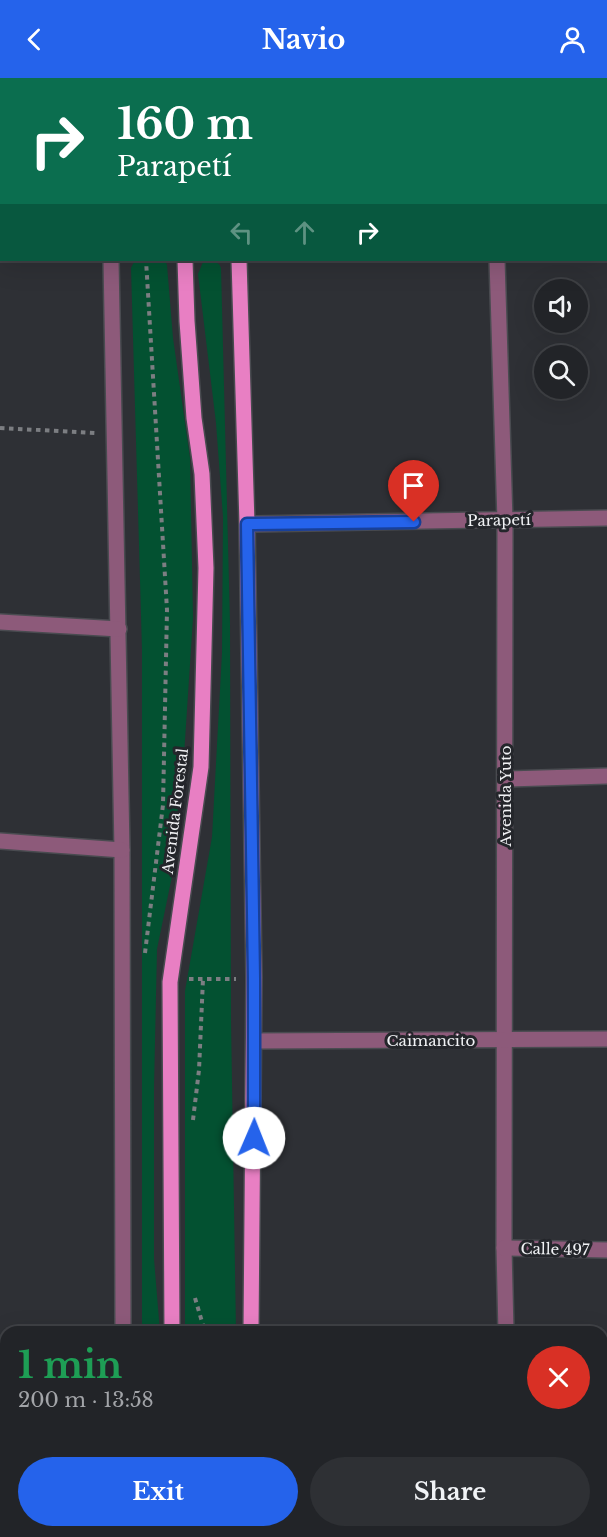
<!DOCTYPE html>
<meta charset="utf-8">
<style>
:root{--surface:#222428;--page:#2e3034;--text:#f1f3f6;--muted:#a2a4a8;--line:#3f4145;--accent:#2563eb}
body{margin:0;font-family:"Libre Baskerville",serif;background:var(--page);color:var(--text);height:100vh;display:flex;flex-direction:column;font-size:22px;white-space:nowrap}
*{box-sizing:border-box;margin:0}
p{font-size:20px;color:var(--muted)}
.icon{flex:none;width:33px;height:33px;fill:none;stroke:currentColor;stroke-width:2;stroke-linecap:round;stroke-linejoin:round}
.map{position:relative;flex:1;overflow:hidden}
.panel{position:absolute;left:0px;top:1248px;width:608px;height:212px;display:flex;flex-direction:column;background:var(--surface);border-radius:18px 18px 0 0;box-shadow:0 6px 24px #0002,0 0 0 2px var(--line)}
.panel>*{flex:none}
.guide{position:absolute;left:0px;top:0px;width:608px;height:183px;box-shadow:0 6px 24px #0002,0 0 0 2px var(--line);background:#0b6e4f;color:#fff;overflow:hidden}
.tools{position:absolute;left:534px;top:201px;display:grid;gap:12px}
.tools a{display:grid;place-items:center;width:54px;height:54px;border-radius:50%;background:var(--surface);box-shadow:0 6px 24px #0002,0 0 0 2px var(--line);font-size:30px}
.pin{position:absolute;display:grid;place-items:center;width:51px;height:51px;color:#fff;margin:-62px -26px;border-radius:50% 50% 50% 0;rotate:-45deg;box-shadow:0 0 6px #0007}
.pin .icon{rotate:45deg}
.me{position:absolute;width:66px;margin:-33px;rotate:1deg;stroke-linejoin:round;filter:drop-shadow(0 0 4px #0008)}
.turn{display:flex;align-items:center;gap:21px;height:126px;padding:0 18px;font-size:27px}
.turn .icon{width:78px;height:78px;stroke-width:2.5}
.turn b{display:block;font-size:42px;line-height:51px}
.lanes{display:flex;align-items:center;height:57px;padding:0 18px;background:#0003;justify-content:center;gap:30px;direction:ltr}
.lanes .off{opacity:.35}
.round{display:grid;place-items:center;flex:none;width:63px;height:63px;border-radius:32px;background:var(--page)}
.head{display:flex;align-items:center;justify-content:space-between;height:102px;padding:0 18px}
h1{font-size:36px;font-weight:700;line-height:45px;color:#1e9e55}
.cta{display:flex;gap:12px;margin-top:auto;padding:12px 18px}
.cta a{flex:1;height:69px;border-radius:36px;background:var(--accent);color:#fff;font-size:24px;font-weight:700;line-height:69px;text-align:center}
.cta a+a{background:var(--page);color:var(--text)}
header{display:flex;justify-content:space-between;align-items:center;height:78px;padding:0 18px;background:var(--accent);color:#fff;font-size:27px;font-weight:700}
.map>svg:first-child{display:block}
</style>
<header><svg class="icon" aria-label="back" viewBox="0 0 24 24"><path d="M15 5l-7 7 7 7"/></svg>Navio<svg class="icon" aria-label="person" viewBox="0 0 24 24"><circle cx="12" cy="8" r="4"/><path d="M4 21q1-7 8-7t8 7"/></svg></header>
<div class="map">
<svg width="607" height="1459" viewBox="0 0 607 1459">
<rect width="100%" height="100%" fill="#2e3035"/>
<!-- green -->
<g fill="#035131">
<polygon points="135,182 165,182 167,187 173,260 190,380 193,540 178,769 157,871 154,1010 154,1181 160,1254 142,1254 142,571 131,190"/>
<polygon points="211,182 219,186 221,190 230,545 231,943 236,1254 185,1254 185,913 212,759 222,575 223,439 216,345 198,196 203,184"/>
<polygon points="128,1454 174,1454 174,1459 125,1459"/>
<polygon points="240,1454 318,1454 318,1459 237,1459"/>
</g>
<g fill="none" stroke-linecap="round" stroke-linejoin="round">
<!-- minor casing -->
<g stroke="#494b50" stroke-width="18">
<g id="minor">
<polyline points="106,0 106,2"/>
<polyline points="491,0 491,2"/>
<polyline points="0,149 2,149"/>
<polyline points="111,182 122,772 123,1254"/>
<polyline points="497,182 505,443 504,1170 506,1254"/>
<polyline points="247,446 607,440"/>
<polyline points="0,544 119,551"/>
<polyline points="505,701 607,698"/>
<polyline points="0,763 122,772"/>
<polyline points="255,963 607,961"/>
<polyline points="504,1170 607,1172"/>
<polyline points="0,1383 6,1384"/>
<polyline points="602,1392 607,1392"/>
<polyline points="510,1454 510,1459"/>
</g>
</g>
<!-- major casing -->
<g stroke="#494b50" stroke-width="18">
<g id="major">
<polyline points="232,0 232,2"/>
<polyline points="186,2 186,0"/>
<polyline points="239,182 247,446 254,900 251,1254"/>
<polyline points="172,1254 170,904 201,689 206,490 202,396 194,340 187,243 185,182"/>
<polyline points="85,1459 88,1454"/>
<polyline points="202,1459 205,1454"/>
</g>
</g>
<!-- path -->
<g stroke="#7c7e82" stroke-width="4" stroke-dasharray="4.5 4.5" stroke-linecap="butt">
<polyline points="145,0 145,2"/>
<polyline points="0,350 96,355"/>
<polyline points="145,875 163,727 167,532 146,182"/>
<polyline points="189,901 236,901"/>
<polyline points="193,1042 199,992 203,901"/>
<polyline points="195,1220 205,1254"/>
<polyline points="138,1459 141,1454"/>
</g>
<!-- minor -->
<use href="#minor" stroke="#8d5a7a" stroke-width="15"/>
<!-- major -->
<use href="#major" stroke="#e87fc3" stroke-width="15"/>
</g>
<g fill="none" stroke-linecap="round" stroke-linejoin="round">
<!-- route casing -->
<g stroke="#184099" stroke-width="15">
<polyline id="route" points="254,1060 254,900 247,446 414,444"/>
</g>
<!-- route -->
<use href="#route" stroke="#2563eb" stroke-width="10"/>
</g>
<g text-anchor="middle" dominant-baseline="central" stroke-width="6" stroke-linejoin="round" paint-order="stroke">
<!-- street labels -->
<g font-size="15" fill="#f0f1f4" stroke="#24262b">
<text transform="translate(499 442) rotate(-1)">Parapetí</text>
<text transform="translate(505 718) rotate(-90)">Avenida Yuto</text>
<text transform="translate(175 733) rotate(-83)">Avenida Forestal</text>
<text x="431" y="962">Caimancito</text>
<text transform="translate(555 1171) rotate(1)">Calle 497</text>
</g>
</g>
</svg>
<div class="tools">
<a><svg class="icon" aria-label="sound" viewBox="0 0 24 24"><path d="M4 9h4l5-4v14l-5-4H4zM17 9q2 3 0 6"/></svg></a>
<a><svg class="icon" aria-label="search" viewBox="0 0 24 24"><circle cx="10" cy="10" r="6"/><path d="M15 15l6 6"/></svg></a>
</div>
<div class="pin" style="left:414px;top:444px;background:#d93025"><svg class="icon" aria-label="arrive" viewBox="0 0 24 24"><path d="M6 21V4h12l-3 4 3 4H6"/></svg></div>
<svg class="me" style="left:254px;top:1060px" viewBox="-20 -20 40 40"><circle r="19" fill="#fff"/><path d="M0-13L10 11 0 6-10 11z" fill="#2563eb"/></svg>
<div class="guide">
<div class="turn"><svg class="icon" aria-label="right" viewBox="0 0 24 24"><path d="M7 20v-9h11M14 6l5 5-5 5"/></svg><div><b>160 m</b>Parapetí</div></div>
<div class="lanes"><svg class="icon off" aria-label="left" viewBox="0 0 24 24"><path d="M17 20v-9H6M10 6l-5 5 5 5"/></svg><svg class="icon off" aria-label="ahead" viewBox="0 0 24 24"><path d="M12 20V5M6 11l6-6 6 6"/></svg><svg class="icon" aria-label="right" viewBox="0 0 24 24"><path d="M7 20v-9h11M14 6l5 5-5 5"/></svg></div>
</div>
<section class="panel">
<div class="head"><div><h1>1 min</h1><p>200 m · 13:58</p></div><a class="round" style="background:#d93025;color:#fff"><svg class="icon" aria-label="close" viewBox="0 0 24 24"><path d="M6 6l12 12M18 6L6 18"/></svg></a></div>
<div class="cta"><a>Exit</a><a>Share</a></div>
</section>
</div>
